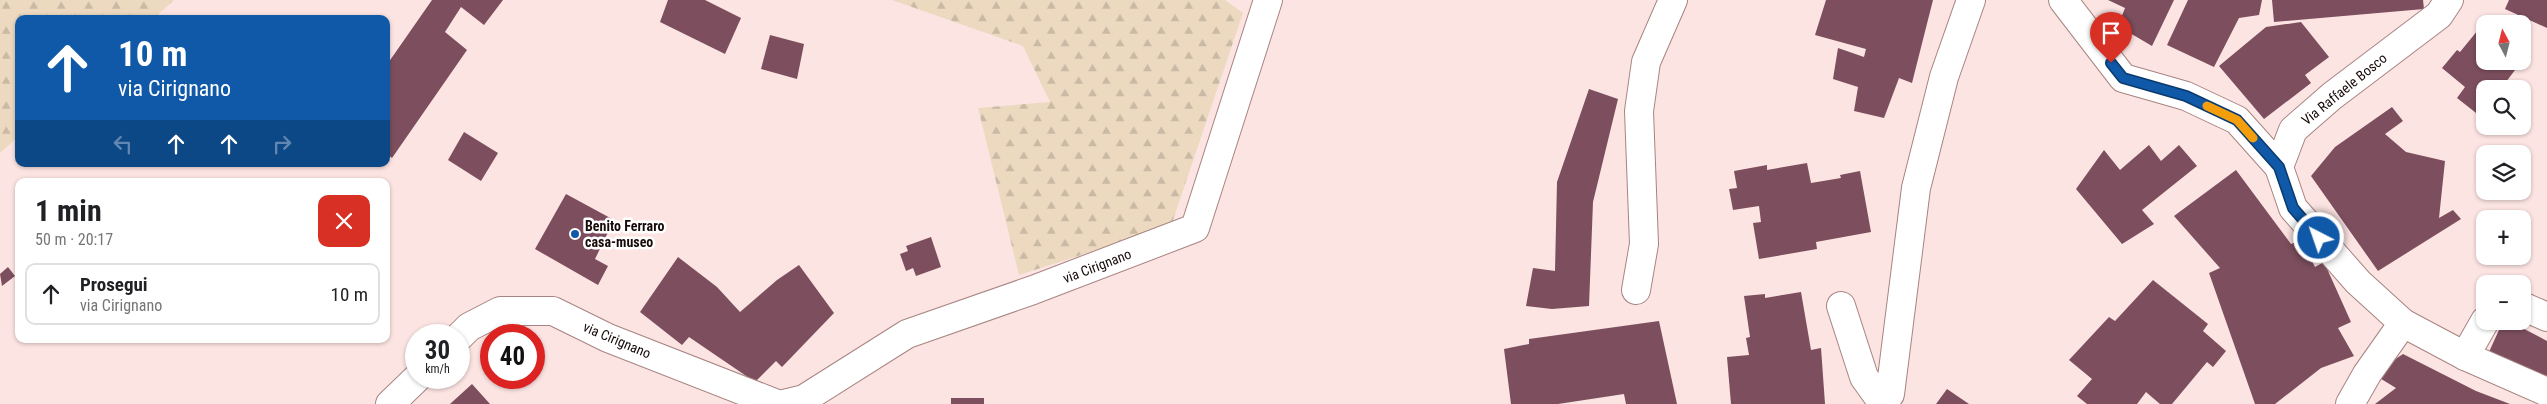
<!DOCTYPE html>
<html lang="it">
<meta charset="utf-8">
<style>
:root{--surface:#fff;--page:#f2f2f2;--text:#202124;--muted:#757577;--line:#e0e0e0}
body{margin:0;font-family:"Roboto Condensed",sans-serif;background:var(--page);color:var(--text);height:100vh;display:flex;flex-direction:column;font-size:19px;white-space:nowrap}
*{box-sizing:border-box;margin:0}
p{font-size:16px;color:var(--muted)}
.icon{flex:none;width:28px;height:28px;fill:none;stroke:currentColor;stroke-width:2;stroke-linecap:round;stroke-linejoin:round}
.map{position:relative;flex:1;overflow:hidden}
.panel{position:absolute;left:15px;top:178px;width:375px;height:165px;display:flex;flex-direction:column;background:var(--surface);border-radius:10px;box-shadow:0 1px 4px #0004}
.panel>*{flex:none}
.guide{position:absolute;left:15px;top:15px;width:375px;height:152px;border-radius:10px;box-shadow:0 1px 4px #0004;background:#1059a8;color:#fff;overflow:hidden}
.needle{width:32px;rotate:353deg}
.controls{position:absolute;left:2476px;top:15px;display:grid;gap:10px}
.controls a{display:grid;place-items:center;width:55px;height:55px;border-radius:10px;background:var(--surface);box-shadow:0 1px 4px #0004;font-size:25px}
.speed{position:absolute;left:405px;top:324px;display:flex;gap:10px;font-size:25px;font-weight:700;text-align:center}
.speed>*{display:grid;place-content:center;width:65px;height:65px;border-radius:50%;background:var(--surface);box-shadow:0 1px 4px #0004;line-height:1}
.speed small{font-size:12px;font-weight:400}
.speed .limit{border:8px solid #d22;background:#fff;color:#111}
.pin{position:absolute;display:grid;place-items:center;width:42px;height:42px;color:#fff;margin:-51px -21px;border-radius:50% 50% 50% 0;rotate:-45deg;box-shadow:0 0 5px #0007}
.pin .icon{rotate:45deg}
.me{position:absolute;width:55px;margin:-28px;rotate:319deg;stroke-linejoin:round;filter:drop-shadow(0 0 4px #0008)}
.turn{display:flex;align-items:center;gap:18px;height:105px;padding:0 20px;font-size:22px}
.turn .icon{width:65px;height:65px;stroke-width:2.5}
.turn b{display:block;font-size:35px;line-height:42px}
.lanes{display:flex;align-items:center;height:48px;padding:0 20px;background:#0003;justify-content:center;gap:25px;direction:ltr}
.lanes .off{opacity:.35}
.round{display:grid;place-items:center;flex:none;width:52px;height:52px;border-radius:10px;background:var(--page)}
.summary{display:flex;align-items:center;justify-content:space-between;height:85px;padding:0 20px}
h1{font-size:30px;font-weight:700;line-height:38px}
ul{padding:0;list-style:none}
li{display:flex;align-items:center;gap:15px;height:62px;margin:0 10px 8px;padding:0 10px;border:2px solid var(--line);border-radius:10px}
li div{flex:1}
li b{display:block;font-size:19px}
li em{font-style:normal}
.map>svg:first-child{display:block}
</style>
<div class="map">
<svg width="2547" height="404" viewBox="0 0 2547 404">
<defs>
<pattern id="forest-firs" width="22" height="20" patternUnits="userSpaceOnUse" patternTransform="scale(1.25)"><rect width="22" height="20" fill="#ecd9c0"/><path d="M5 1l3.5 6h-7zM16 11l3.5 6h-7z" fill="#cab9a4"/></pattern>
</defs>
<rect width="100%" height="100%" fill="#fce4e2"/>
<!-- forest -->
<g fill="url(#forest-firs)">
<polygon points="0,0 174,0 153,19 19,19 19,136 0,153"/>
<polygon points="892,0 1225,0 1243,13 1171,226 1019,275 978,108 1050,102 1023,46"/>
</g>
<!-- building -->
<g fill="#7c4e5e">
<polygon points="432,0 503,0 484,25 461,7 445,32 467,50 392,158 386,153 386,66"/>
<polygon points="668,0 705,0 741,18 725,54 660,22"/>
<polygon points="1826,0 1933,0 1912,83 1899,78 1884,118 1854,111 1858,87 1833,79 1838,48 1864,57 1866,49 1815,35"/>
<polygon points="2108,0 2174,0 2152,46 2118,26 2125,8"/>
<polygon points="2188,0 2262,0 2259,15 2239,18 2214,67 2167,45"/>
<polygon points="2272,0 2423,0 2424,9 2274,22"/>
<polygon points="2509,0 2547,0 2547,28 2505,9"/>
<polygon points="2301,22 2329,57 2305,75 2311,83 2264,119 2219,66 2266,27"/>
<polygon points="2478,30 2485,35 2485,61 2521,62 2506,82 2513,89 2485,89 2485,120 2457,98 2465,87 2442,68 2457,50 2460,52"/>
<polygon points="770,35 804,44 797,79 761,69"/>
<polygon points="1589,89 1618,99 1593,202 1589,306 1552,309 1526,306 1533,268 1555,271 1557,182"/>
<polygon points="2392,107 2403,121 2385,134 2406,152 2445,161 2439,218 2453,210 2461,219 2378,271 2311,176 2335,147"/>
<polygon points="464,132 498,153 481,181 448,160"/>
<polygon points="2149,145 2161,161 2179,145 2197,166 2142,210 2154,224 2122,244 2076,189 2104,150 2120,170"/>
<polygon points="1807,163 1811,183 1841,178 1840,175 1860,171 1871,232 1816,242 1817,249 1759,259 1753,223 1761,222 1759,206 1733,210 1729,189 1737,188 1734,171 1767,165 1767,170"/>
<polygon points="2236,170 2291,244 2301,240 2315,267 2324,262 2351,322 2338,328 2354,356 2321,368 2275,404 2255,404 2209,273 2220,268 2174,216"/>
<polygon points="566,194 614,220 595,259 608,266 598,285 535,249"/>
<polygon points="931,237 941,267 916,276 913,268 906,271 900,254 908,251 906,246"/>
<polygon points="678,257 717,287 740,312 777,280 799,265 834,313 782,367 776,361 755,382 689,337 682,345 640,312"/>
<polygon points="8,267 15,276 2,286 0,274"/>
<polygon points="2153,280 2208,324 2203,331 2226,351 2213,367 2207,362 2172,404 2160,404 2146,392 2137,404 2087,404 2077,396 2092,379 2069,360 2109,317 2115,321"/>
<polygon points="1801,292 1811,350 1821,348 1825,404 1731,404 1727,357 1749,355 1746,338 1750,337 1744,296 1765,294 1765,298"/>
<polygon points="1659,321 1677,404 1626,404 1624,394 1558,404 1511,404 1504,349 1529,344 1529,339"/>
<polygon points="2503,321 2509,321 2547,341 2547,378 2489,352"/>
<polygon points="2403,354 2476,391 2510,404 2375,404 2396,388 2373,374"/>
<polygon points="472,384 490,404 450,404"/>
<polygon points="1947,389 1969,404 1936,404"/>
<rect x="951" y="398" width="33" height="6"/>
</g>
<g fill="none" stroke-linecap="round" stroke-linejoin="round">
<!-- street casing -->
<g stroke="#a78481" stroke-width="30">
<g id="street">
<polyline points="2063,0 2123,78 2186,96 2237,120 2279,167"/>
<polyline points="1636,290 1644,244 1639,111 1646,62 1673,0"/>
<polyline points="1841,306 1864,377 1879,398 1890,394 1916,188 1944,77 1971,0"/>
<polyline points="2522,306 2547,317"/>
<polyline points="459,337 469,327 500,311 553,311 608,338 777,404"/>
<polyline points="2465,356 2485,321"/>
<polyline points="390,404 417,378"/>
<polyline points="783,404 804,399 907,334 1033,290 1195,228 1268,0"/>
<polyline points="2350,404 2367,374 2403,323"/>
</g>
</g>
<!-- secondary casing -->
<g stroke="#a78481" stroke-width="30">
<polyline id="secondary" points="2449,0 2439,15 2332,96 2293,130 2279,167 2293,208 2358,282 2403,323 2465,356 2547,392"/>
</g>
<!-- street -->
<use href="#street" stroke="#fff" stroke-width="28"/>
<!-- secondary -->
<use href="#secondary" stroke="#fff" stroke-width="28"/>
</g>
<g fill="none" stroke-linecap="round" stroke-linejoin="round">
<!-- route casing -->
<g stroke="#0a3a6d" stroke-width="12">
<polyline id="route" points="2111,63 2123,78 2186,96 2237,120 2279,167 2293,208 2319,238"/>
</g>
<!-- route -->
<use href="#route" stroke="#1059a8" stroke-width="9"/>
<!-- slow -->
<polyline stroke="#f59e0b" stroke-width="9" points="2207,106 2237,120 2253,138"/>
</g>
<!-- markers -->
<circle fill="#1059a8" stroke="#fff" stroke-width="2" cx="575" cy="234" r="5"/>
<g text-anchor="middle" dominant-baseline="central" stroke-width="5" stroke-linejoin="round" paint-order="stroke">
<!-- street labels -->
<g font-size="14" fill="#170b0a" stroke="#fff">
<text transform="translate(2344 89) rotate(-39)">Via Raffaele Bosco</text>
<text transform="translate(1097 266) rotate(-21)">via Cirignano</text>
<text transform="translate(617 340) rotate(23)">via Cirignano</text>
</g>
<!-- poi labels -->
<g font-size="14" font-weight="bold" fill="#170b0a" stroke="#fff" text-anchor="start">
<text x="585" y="226">Benito Ferraro<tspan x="585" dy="16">casa-museo</tspan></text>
</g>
</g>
</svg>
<div class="controls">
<a><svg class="needle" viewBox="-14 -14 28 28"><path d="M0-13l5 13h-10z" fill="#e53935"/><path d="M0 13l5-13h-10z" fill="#757577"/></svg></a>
<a><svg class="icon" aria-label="search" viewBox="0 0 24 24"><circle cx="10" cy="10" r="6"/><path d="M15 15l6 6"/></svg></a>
<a><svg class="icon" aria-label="layers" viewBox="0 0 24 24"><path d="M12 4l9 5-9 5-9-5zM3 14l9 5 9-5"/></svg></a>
<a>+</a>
<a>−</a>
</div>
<div class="speed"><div>30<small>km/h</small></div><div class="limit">40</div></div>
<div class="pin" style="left:2111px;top:63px;background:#d93025"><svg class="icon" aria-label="arrive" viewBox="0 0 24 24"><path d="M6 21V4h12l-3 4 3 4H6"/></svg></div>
<svg class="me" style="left:2319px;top:238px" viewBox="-20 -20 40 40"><circle r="17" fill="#1059a8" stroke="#fff" stroke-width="3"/><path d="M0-11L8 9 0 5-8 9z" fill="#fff"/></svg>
<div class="guide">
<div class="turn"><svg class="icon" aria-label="ahead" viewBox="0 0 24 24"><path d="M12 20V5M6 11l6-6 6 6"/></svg><div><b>10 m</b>via Cirignano</div></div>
<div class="lanes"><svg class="icon off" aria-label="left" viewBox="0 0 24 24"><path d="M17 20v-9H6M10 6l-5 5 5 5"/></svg><svg class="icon" aria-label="ahead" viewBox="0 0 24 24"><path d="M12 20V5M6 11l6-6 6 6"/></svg><svg class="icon" aria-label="ahead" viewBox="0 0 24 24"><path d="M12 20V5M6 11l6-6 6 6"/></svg><svg class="icon off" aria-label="right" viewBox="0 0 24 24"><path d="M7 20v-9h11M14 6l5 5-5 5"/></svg></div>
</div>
<section class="panel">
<div class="summary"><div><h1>1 min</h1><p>50 m · 20:17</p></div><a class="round" style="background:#d93025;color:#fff"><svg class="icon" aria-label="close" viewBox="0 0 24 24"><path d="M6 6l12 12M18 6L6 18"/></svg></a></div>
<ul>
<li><svg class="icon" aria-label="ahead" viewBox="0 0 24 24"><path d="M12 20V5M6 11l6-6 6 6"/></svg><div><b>Prosegui</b><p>via Cirignano</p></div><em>10 m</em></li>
</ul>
</section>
</div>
